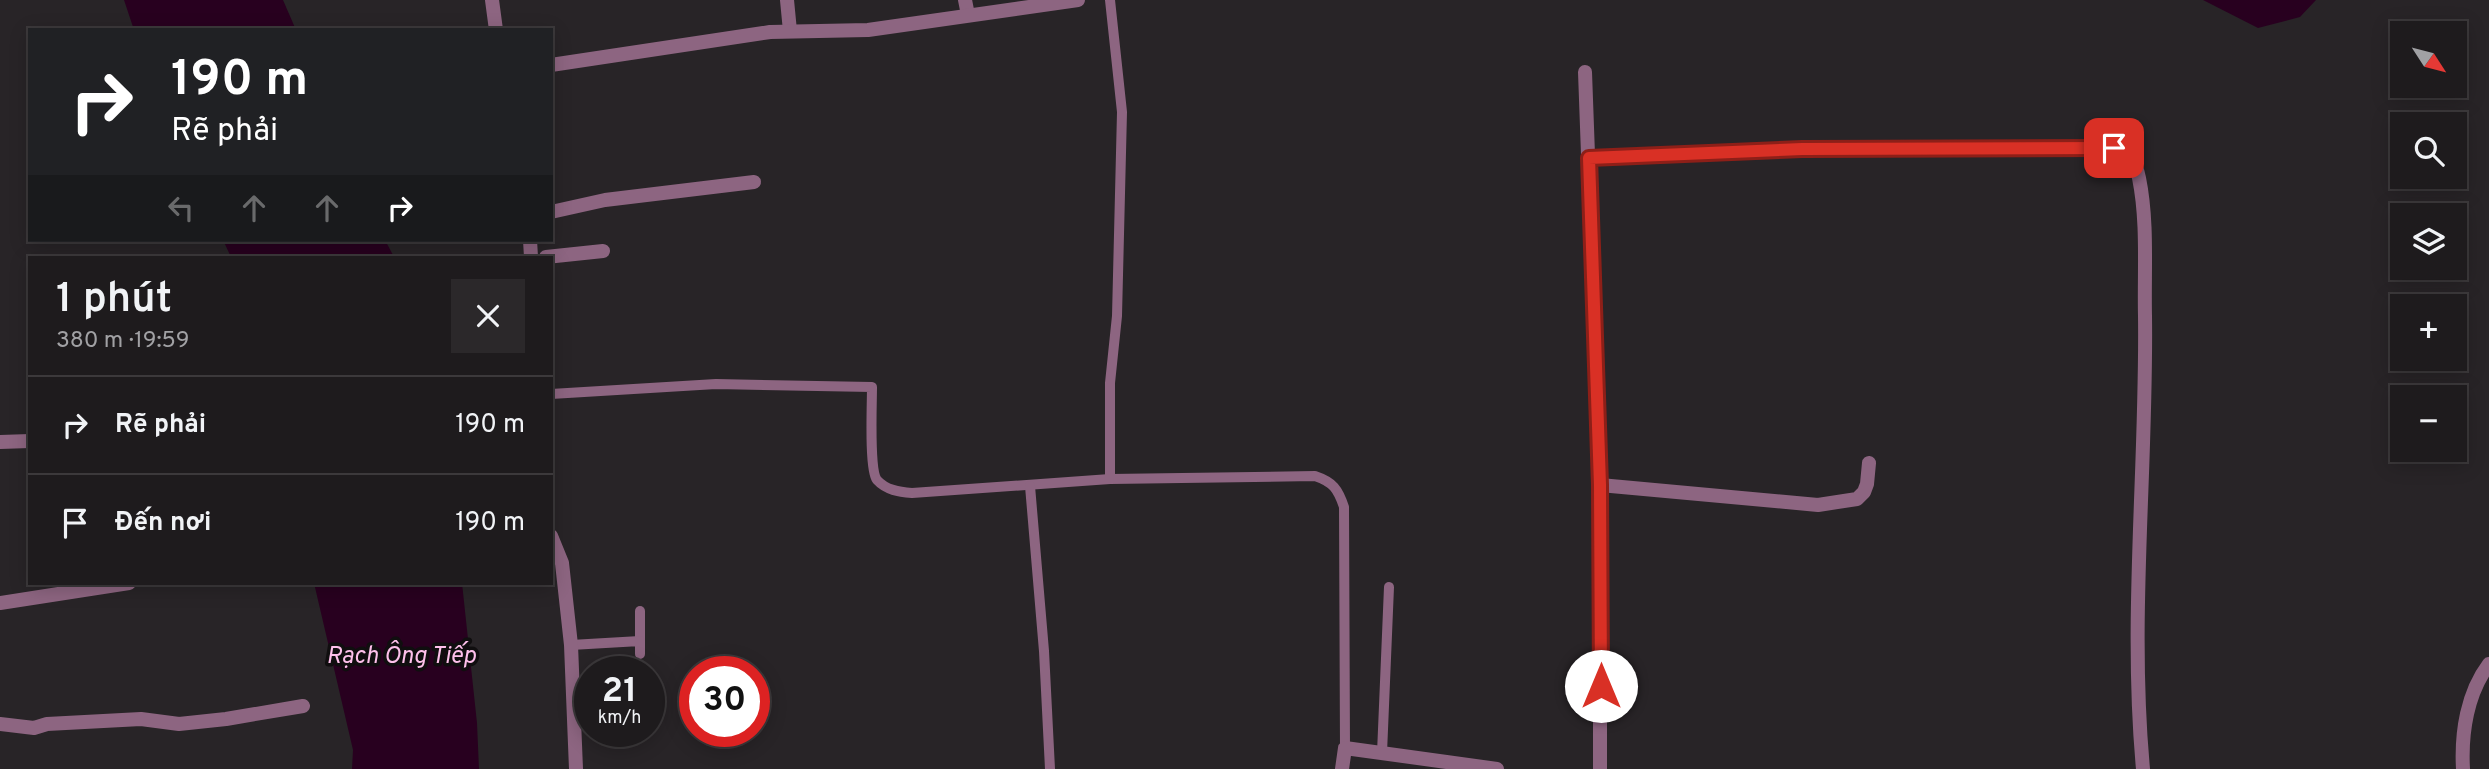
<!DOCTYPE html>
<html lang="vi">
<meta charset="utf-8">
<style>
:root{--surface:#1e1b1d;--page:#2b282a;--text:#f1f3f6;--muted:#a1a1a4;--line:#3c393b}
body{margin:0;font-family:Overpass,sans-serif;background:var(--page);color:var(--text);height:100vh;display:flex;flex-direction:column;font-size:26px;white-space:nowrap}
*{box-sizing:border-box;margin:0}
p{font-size:23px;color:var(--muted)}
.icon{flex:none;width:38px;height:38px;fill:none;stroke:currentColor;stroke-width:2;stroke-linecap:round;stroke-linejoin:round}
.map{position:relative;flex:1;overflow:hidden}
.side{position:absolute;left:28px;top:256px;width:525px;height:329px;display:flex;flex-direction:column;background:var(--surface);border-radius:0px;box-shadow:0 4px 18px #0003,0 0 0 2px var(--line)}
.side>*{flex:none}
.top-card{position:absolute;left:28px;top:28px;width:525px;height:214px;border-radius:0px;box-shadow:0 4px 18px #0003,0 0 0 2px var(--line);background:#202124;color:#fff;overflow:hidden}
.needle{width:46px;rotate:126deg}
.tools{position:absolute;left:2390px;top:21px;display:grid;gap:14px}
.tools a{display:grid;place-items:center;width:77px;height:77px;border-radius:0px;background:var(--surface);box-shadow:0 4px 18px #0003,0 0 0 2px var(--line);font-size:35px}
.speed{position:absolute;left:574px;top:656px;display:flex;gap:14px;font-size:35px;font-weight:700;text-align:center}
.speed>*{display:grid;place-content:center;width:91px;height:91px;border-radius:50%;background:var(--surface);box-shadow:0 4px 18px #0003,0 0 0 2px var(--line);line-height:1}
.speed small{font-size:18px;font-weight:400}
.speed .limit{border:10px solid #d22;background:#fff;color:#111}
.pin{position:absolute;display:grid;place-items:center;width:60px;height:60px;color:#fff;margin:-30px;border-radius:14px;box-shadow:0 4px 10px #0006}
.me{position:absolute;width:77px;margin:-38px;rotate:0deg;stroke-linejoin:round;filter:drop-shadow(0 0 5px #0008)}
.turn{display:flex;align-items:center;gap:24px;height:147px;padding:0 28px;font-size:32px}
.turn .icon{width:91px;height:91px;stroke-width:2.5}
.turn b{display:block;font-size:49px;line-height:60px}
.lanes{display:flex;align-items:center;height:66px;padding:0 28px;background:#0003;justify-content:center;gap:35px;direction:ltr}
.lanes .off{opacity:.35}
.round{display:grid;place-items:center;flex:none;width:74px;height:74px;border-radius:0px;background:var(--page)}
.summary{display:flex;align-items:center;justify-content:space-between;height:119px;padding:0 28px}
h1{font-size:42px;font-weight:600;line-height:52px}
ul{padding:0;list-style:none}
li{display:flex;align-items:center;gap:21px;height:98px;padding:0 28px;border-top:2px solid var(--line)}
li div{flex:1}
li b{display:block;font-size:26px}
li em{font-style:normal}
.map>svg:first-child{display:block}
</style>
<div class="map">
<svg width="2489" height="769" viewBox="0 0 2489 769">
<rect width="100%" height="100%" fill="#282427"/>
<!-- water -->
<g fill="#28001f">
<polygon points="124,0 283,0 296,30 134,30"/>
<polygon points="2203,0 2316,0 2300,17 2258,28"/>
<polygon points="223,240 385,240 394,257 231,257"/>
<polygon points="314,583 462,583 477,723 479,769 352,769 353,750"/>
</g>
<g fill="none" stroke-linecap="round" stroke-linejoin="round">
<!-- lane -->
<g stroke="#8d6581" stroke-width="10">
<polyline points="1110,0 1122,112 1117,316 1110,383 1110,479"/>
<path d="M 551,394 L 716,384 L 872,387 C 872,404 869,470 877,480 C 886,490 899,492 912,493 L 1110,479 L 1315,476 C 1333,482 1338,489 1344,507 L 1345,748"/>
<polyline points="1030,486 1044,651 1050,769"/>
<polyline points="640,611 640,641"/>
<polyline points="571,645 640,641 640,654"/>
<polyline points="1382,753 1389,587"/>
</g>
<!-- street -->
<g stroke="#8d6581" stroke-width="14">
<polyline points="492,0 496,30"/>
<polyline points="787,0 790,31"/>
<polyline points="965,0 968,15"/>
<polyline points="551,65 770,32 868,30 1078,0"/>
<polyline points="1585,72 1600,485 1600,769"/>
<path d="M 1589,158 L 1802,149 L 2114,148 C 2129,152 2136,162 2139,178 C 2148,222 2144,271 2145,316 C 2147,467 2129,618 2143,769"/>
<polyline points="551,212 605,200 754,182"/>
<polyline points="530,240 531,257"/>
<polyline points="546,257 603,251"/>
<polyline points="0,442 30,441"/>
<polyline points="1600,485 1818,505 1857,499 1864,492 1867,484 1869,463"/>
<polyline points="551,536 562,563 571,645 576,769"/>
<polyline points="0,603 129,583"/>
<polyline points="0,724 34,728 47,724 141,719 179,724 226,719 303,706"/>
<polyline points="1342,769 1345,748 1497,769"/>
<path d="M 2463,769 C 2461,733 2467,693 2489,664"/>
</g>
</g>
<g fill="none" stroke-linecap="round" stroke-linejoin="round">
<!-- route casing -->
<g stroke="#8d1f18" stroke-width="18">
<polyline id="route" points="1601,686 1600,485 1589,158 1802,149 2114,148"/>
</g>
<!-- route -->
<use href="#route" stroke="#d93025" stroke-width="12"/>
</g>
<g text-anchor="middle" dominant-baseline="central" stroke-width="7" stroke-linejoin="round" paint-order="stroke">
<!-- water labels -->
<g font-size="24" font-style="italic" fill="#fec0eb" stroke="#100e0f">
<text x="401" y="657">Rạch Ông Tiếp</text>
</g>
</g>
</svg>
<div class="tools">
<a><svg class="needle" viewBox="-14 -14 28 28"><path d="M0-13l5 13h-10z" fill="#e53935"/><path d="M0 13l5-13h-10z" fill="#a1a1a4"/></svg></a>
<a><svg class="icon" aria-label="search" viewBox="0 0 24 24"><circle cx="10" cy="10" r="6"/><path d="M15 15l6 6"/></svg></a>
<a><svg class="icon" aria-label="layers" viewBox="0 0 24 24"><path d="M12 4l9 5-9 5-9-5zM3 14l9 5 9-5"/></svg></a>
<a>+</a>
<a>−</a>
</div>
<div class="speed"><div>21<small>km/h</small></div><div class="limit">30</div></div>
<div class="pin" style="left:2114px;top:148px;background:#d93025"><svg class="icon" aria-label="arrive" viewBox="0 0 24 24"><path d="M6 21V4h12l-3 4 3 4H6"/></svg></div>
<svg class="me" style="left:1601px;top:686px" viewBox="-20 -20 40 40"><circle r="19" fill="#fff"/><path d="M0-13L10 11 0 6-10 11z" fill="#d93025"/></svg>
<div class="top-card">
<div class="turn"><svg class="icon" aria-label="right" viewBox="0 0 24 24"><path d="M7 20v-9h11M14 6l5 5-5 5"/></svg><div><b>190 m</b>Rẽ phải</div></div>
<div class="lanes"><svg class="icon off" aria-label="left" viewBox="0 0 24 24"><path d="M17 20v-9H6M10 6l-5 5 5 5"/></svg><svg class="icon off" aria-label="ahead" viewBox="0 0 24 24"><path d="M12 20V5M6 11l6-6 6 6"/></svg><svg class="icon off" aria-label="ahead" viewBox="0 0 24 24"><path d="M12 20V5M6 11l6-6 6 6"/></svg><svg class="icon" aria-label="right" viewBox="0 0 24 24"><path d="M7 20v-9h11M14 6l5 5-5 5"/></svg></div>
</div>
<section class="side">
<div class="summary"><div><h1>1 phút</h1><p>380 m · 19:59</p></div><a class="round"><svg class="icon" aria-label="close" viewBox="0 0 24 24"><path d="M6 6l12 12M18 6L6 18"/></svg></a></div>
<ul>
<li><svg class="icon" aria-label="right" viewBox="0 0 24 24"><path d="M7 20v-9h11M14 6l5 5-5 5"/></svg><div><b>Rẽ phải</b></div><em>190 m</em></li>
<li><svg class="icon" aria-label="arrive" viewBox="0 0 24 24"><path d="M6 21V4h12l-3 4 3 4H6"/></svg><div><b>Đến nơi</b></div><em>190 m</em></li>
</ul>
</section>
</div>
